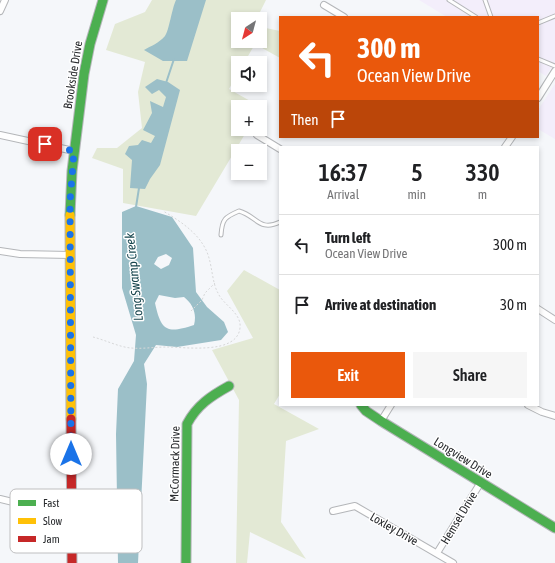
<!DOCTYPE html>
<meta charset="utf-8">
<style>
:root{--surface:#fff;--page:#f6f6f6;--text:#202124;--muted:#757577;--line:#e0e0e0;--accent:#ea580c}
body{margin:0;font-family:"Asap Condensed",sans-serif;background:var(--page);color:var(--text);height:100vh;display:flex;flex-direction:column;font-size:15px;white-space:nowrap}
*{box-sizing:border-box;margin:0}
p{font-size:13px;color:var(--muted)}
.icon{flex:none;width:22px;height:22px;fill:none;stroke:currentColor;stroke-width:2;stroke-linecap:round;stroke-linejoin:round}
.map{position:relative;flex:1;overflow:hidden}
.drawer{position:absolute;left:279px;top:146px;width:260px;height:260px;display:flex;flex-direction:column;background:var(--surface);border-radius:0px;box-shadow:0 2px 6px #0003}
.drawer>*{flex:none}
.top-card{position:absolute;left:279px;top:16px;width:260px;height:122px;border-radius:0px;box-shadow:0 2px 6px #0003;background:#ea580c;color:#fff;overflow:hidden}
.needle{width:26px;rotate:216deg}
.tools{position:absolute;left:231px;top:12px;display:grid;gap:8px}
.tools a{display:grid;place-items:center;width:36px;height:36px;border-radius:0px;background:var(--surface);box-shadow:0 2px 6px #0003;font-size:20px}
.pin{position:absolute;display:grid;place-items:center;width:34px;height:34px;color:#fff;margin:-17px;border-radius:8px;box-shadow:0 2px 6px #0006}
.me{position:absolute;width:44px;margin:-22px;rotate:0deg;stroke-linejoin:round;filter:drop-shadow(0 0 3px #0008)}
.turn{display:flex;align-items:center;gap:14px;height:84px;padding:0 12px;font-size:18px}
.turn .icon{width:52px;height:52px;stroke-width:2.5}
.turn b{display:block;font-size:28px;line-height:34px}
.then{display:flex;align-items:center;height:38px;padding:0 12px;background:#0003;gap:8px;font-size:15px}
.eta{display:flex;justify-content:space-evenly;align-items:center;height:68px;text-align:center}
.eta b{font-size:24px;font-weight:600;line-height:28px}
.button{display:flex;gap:8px;margin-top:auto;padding:8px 12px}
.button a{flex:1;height:46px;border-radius:0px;background:var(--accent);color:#fff;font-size:16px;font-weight:600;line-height:46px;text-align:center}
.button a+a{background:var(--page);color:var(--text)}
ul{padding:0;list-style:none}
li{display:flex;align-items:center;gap:12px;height:60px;padding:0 12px;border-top:1px solid var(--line)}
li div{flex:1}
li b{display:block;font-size:15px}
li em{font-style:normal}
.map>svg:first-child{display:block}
</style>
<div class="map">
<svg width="555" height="563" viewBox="0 0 555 563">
<rect width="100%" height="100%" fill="#f5f7fa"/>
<!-- commercial -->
<g fill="#f3eefb">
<polygon points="419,0 555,0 555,62 546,76 538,71 538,17 447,17"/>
<polygon points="555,84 555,139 538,129 538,110"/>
</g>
<!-- green -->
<g fill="#e3e9d5">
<polygon points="152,0 266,0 259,14 260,19 238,19 238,41 260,41 260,20 261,27 280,31 280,58 255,44 244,63 238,63 238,73 229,89 261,107 260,108 260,107 238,107 238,129 248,129 196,216 123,203 123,169 92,158 97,148 117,148 142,128 138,92 145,62 106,50 115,24 145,12"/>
<polygon points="244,270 280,290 280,394 274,404 319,429 286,441 281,522 306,559 250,532 247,563 236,563 239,400 212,350 253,338 227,291"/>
</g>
<!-- water -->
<g fill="#9bbfc8" fill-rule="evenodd">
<path d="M 176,0 L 206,0 L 187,61 L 163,61 L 144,50 C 151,46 159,43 165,36 C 169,31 172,8 176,0 Z"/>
<polygon points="157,79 168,82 180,90 160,165 150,179 145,189 130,188 132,160 125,154 129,146 138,145 142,140 151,143 155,136 143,130 152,113 150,101 163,107 166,97 159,90 152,94 145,87"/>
<path d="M 136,206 L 172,217 L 193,248 L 196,292 L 207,307 L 224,322 L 228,332 L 221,340 L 177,347 L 156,345 L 144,364 L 147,384 L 138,563 L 118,563 L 116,434 L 118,389 L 134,361 L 136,335 L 122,288 L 122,212 ZM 166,254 L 172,258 L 169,265 L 161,269 L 154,264 L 158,257 ZM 159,295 L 175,298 L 184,297 C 193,304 197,314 194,325 C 167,334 161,331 155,303 Z"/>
</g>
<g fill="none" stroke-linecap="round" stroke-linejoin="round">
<!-- stream -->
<g stroke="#9bbfc8" stroke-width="2">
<polyline points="166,83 174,59"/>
<polyline points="136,207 139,188"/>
</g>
<!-- lane casing -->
<g stroke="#b4b6b9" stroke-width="5">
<g id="lane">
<polyline points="449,0 476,17"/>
<polyline points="485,0 491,17"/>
<polyline points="538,23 555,16"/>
<polyline points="538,59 555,66"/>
<path d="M 221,235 C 222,219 225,217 239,211 C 257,216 259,232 280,222"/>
</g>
</g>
<!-- street casing -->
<g stroke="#b4b6b9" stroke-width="8">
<g id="street">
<polyline points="324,5 344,17"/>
<polyline points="0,11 5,0"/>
<polyline points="538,98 555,71"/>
<polyline points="0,135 74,151"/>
<polyline points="257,135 280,149"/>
<polyline points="505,147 512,137"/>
<polyline points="0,251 20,254 70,255"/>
<polyline points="538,309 555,320"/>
<polyline points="528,405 542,412 555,416"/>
<polyline points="381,421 391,405"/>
<polyline points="0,499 71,516"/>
<polyline points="333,511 355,506 453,563"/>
<polyline points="437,553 481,482"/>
</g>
</g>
<!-- fast casing -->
<g stroke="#b4b6b9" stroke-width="11">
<g id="fast">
<polyline points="70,215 72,171 84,74 90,44 103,0"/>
<polyline points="361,405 366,411 381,421 555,528"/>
<path d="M 186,563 L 187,424 C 197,405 211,396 229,386"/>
</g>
</g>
<!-- slow casing -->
<g stroke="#b4b6b9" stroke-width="11">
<polyline id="slow" points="70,215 71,419"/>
</g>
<!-- jam casing -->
<g stroke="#b4b6b9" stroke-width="11">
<polyline id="jam" points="71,419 72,563"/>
</g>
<!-- path -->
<g stroke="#d7d8d9" stroke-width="1" stroke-dasharray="2 2" stroke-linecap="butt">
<polyline points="191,311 202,300 205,293 215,283"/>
<path d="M 93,337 C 105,340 119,347 131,348 C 143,349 155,347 167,347 C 185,347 237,355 240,328 C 242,313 223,305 218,293 C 213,285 212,268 209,258 C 203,236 182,222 163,211"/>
</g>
<!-- lane -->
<use href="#lane" stroke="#fefefe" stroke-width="3"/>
<!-- street -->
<use href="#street" stroke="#fefefe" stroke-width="6"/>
<!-- fast -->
<use href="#fast" stroke="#4caf50" stroke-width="9"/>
<!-- slow -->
<use href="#slow" stroke="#ffc107" stroke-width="9"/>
<!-- jam -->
<use href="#jam" stroke="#c62828" stroke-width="9"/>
</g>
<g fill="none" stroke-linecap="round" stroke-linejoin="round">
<!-- route -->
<polyline stroke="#1a73e8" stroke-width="7" stroke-dasharray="0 12.6" points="45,144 74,151 70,202 71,454"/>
</g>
<g text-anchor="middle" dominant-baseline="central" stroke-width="3" stroke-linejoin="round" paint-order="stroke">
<!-- street labels -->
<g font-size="12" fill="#292b2e" stroke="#fff">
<text transform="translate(73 75) rotate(-81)">Brookside Drive</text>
<text transform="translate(463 458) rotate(32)">Longview Drive</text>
<text transform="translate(175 464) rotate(-89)">McCormack Drive</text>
<text transform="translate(459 518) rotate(-59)">Hemsel Drive</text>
<text transform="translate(394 529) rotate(30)">Loxley Drive</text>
</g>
<!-- water labels -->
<g font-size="13" font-style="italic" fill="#17454e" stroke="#fff">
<text transform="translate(134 277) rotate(-96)">Long Swamp Creek</text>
</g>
</g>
<!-- legend -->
<rect x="10" y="489" width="132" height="64" rx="6" fill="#fff" stroke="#bfbfc0" stroke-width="1"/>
<rect x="18" y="500" width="18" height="6" fill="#4caf50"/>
<rect x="18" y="518" width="18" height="6" fill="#ffc107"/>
<rect x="18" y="536" width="18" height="6" fill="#c62828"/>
<g font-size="11" fill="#292b2e">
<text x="43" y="507">Fast</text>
<text x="43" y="525">Slow</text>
<text x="43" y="543">Jam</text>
</g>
</svg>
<div class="tools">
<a><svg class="needle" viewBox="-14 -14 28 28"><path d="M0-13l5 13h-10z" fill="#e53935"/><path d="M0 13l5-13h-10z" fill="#757577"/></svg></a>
<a><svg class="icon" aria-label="sound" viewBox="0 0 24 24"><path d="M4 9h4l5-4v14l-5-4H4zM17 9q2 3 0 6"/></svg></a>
<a>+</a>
<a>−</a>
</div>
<div class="pin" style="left:45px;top:144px;background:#d93025"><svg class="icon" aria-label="arrive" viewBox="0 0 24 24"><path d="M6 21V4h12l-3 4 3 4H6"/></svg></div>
<svg class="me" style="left:71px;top:454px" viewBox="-20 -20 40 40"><circle r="19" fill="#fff"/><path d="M0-13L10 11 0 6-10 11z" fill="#1a73e8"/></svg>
<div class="top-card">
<div class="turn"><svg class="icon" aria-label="left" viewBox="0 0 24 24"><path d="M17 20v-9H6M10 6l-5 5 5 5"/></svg><div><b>300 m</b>Ocean View Drive</div></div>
<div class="then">Then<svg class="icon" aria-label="arrive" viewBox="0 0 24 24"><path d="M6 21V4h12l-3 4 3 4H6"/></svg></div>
</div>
<section class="drawer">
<div class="eta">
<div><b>16:37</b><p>Arrival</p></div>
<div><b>5</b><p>min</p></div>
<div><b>330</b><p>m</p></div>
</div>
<ul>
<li><svg class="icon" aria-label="left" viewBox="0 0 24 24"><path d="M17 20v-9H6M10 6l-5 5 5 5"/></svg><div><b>Turn left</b><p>Ocean View Drive</p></div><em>300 m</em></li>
<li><svg class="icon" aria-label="arrive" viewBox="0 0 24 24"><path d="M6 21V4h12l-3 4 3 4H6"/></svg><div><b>Arrive at destination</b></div><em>30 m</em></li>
</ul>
<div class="button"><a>Exit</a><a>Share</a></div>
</section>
</div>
